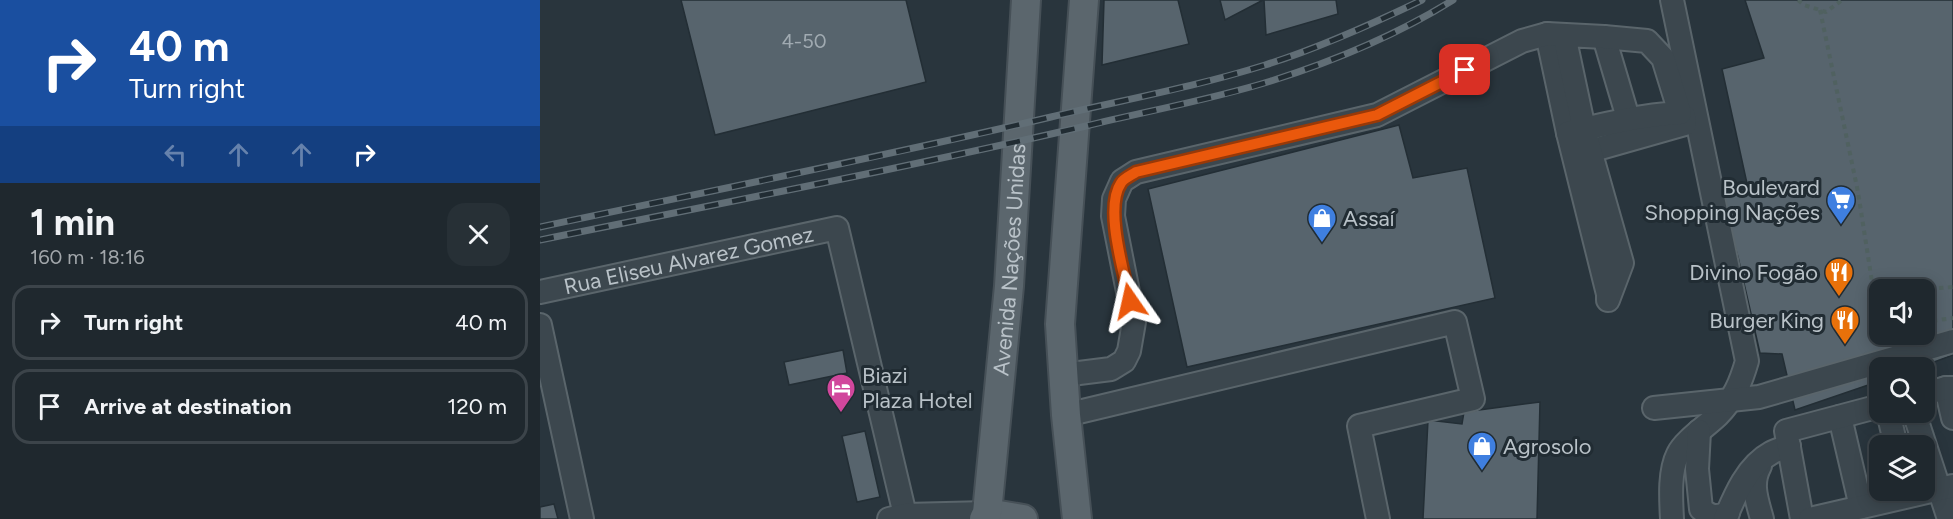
<!DOCTYPE html>
<meta charset="utf-8">
<style>
:root{--surface:#1f282e;--page:#273036;--text:#f1f3f6;--muted:#a1a6aa;--line:#3c444a}
body{margin:0;font-family:Figtree,sans-serif;background:var(--page);color:var(--text);height:100vh;display:flex;flex-direction:column;font-size:22px;white-space:nowrap}
*{box-sizing:border-box;margin:0}
p{font-size:20px;color:var(--muted)}
.icon{flex:none;width:33px;height:33px;fill:none;stroke:currentColor;stroke-width:2;stroke-linecap:round;stroke-linejoin:round}
.map{position:relative;flex:1;overflow:hidden}
.side{display:flex;flex-direction:column;background:var(--surface);width:540px}
.side>*{flex:none}
.guide{background:#1a4fa0;color:#fff;overflow:hidden}
.controls{position:absolute;left:1329px;top:279px;display:grid;gap:12px}
.controls a{display:grid;place-items:center;width:66px;height:66px;border-radius:12px;background:var(--surface);box-shadow:0 3px 15px #0003,0 0 0 2px var(--line);font-size:30px}
.pin{position:absolute;display:grid;place-items:center;width:51px;height:51px;color:#fff;margin:-26px;border-radius:12px;box-shadow:0 3px 9px #0006}
.me{position:absolute;width:66px;margin:-33px;rotate:349deg;stroke-linejoin:round;filter:drop-shadow(0 0 4px #0008)}
.turn{display:flex;align-items:center;gap:21px;height:126px;padding:0 30px;font-size:27px}
.turn .icon{width:78px;height:78px;stroke-width:2.5}
.turn b{display:block;font-size:42px;line-height:51px}
.lanes{display:flex;align-items:center;height:57px;padding:0 30px;background:#0003;justify-content:center;gap:30px;direction:ltr}
.lanes .off{opacity:.35}
.round{display:grid;place-items:center;flex:none;width:63px;height:63px;border-radius:18px;background:var(--page)}
.summary{display:flex;align-items:center;justify-content:space-between;height:102px;padding:0 30px}
h1{font-size:36px;font-weight:700;line-height:45px}
ul{padding:0;list-style:none}
li{display:flex;align-items:center;gap:18px;height:75px;margin:0 12px 9px;padding:0 18px;border:3px solid var(--line);border-radius:18px}
li div{flex:1}
li b{display:block;font-size:22px}
li em{font-style:normal}
main{display:flex;flex:1;min-height:0}
.map>svg:first-child{display:block}
</style>
<main>
<section class="side">
<div class="guide">
<div class="turn"><svg class="icon" aria-label="right" viewBox="0 0 24 24"><path d="M7 20v-9h11M14 6l5 5-5 5"/></svg><div><b>40 m</b>Turn right</div></div>
<div class="lanes"><svg class="icon off" aria-label="left" viewBox="0 0 24 24"><path d="M17 20v-9H6M10 6l-5 5 5 5"/></svg><svg class="icon off" aria-label="ahead" viewBox="0 0 24 24"><path d="M12 20V5M6 11l6-6 6 6"/></svg><svg class="icon off" aria-label="ahead" viewBox="0 0 24 24"><path d="M12 20V5M6 11l6-6 6 6"/></svg><svg class="icon" aria-label="right" viewBox="0 0 24 24"><path d="M7 20v-9h11M14 6l5 5-5 5"/></svg></div>
</div>
<div class="summary"><div><h1>1 min</h1><p>160 m · 18:16</p></div><a class="round"><svg class="icon" aria-label="close" viewBox="0 0 24 24"><path d="M6 6l12 12M18 6L6 18"/></svg></a></div>
<ul>
<li><svg class="icon" aria-label="right" viewBox="0 0 24 24"><path d="M7 20v-9h11M14 6l5 5-5 5"/></svg><div><b>Turn right</b></div><em>40 m</em></li>
<li><svg class="icon" aria-label="arrive" viewBox="0 0 24 24"><path d="M6 21V4h12l-3 4 3 4H6"/></svg><div><b>Arrive at destination</b></div><em>120 m</em></li>
</ul>
</section>
<div class="map">
<svg width="1413" height="519" viewBox="0 0 1413 519">
<rect width="100%" height="100%" fill="#29353d"/>
<!-- building -->
<g fill="#57646d" stroke="#232e35" stroke-width="1.5" fill-rule="evenodd">
<polygon points="141,0 366,0 386,82 175,135"/>
<polygon points="564,0 638,0 649,44 562,65"/>
<polygon points="680,0 723,0 685,20"/>
<polygon points="724,0 796,0 798,14 726,35"/>
<path d="M 1205,0 L 1413,0 L 1413,355 L 1378,368 L 1340,368 L 1340,381 L 1255,410 L 1242,354 L 1220,353 L 1198,257 L 1180,196 L 1208,188 L 1182,69 L 1224,58 ZM 1340,290 L 1384,290 L 1384,334 L 1340,334 Z"/>
<polygon points="859,125 873,178 927,168 955,298 647,367 608,189"/>
<polygon points="303,350 307,373 249,385 244,362"/>
<polygon points="1000,402 997,519 883,519 888,420 922,424 924,412"/>
<polygon points="325,431 340,497 317,502 302,436"/>
<polygon points="14,504 18,519 0,519 0,507"/>
</g>
<g fill="none" stroke-linecap="round" stroke-linejoin="round">
<!-- minor casing -->
<g stroke="#5a656b" stroke-width="26">
<g id="minor">
<path d="M 1132,0 L 1207,361 C 1201,382 1194,399 1178,415 C 1168,425 1144,441 1138,454 C 1129,472 1131,499 1132,519"/>
<polyline points="1007,34 1028,133"/>
<polyline points="1064,37 1088,118"/>
<polyline points="1050,151 1145,124 1144,116"/>
<path id="s1" d="M 0,292 L 297,228 L 366,519"/>
<polyline points="0,325 42,519"/>
<path d="M 523,375 L 571,369 L 584,361 L 589,351 L 594,322 L 573,216 L 574,199 L 582,181 L 596,172 L 837,115 L 982,41 L 1007,34 L 1064,37 L 1107,41 L 1123,58 L 1140,113 C 1102,115 1065,124 1028,133 L 1068,294 L 1068,300 L 1082,263 L 1044,129 L 1024,35"/>
<polyline points="1406,388 1413,418"/>
<polyline points="1384,394 1406,388 1413,388"/>
<polyline points="1114,408 1219,397 1413,341"/>
<polyline points="1348,412 1356,446"/>
<polyline points="1374,412 1409,519"/>
<polyline points="526,415 915,322 933,399 819,426 838,519"/>
<polyline points="1300,417 1321,507"/>
<path d="M 1159,431 L 1157,469 L 1161,509 C 1171,517 1176,518 1188,513"/>
<path d="M 1220,466 C 1210,484 1217,500 1222,519"/>
<polyline points="349,519 365,515 447,513"/>
<path d="M 1185,519 C 1195,495 1207,466 1231,453 C 1236,450 1243,448 1249,446"/>
<polyline points="1262,519 1246,431 1340,406"/>
<polyline points="1270,519 1413,486"/>
</g>
</g>
<!-- major casing -->
<g stroke="#465057" stroke-width="32">
<g id="major">
<polyline points="447,513 483,519"/>
<path id="s2" d="M 444,519 L 447,513 L 469,286 L 486,0"/>
<polyline points="537,519 526,415 520,324 544,0"/>
</g>
</g>
<!-- path -->
<g stroke="#506160" stroke-width="4" stroke-dasharray="4.5 4.5" stroke-linecap="butt">
<polyline points="1258,0 1264,5 1286,12 1302,0"/>
<polyline points="1280,10 1318,192 1335,301 1340,317"/>
<polyline points="1372,290 1413,287"/>
<polyline points="1384,322 1413,318"/>
</g>
<!-- minor -->
<use href="#minor" stroke="#3c474e" stroke-width="22"/>
<!-- major -->
<use href="#major" stroke="#5b666d" stroke-width="28"/>
<!-- rail casing -->
<g stroke="#616e76" stroke-width="7">
<g id="rail">
<path d="M 0,227 C 170,191 342,157 511,117 C 583,100 655,87 725,65 C 779,48 830,25 882,0"/>
<path d="M 0,240 C 182,203 365,168 546,126 C 607,111 670,100 731,81 C 794,61 857,35 913,0"/>
</g>
</g>
<!-- rail -->
<use href="#rail" stroke="#212c33" stroke-width="4.5" stroke-dasharray="14" stroke-linecap="butt"/>
</g>
<g fill="none" stroke-linecap="round" stroke-linejoin="round">
<!-- route casing -->
<g stroke="#983908" stroke-width="15">
<path id="route" d="M 590,301 C 584,272 564,208 581,183 C 584,178 592,175 596,172 L 837,115 L 925,70"/>
</g>
<!-- route -->
<use href="#route" stroke="#ea580c" stroke-width="10"/>
</g>
<!-- icons -->
<defs>
<g id="supermarket-pin" transform="scale(1.5)"><path d="M0 17L-7.5 6A9.5 9.5 0 1 1 7.5 6Z" fill="#3f7fe0" stroke="#212c33"/><path d="M-6-5.5h2.5l.6 2H6L4.5 2H-2.5L-4.4-4H-6ZM-1.5 3.2a1.3 1.3 0 1 0 .1 0ZM3 3.2a1.3 1.3 0 1 0 .1 0Z" fill="#fff"/></g>
<g id="shop-pin" transform="scale(1.5)"><path d="M0 17L-7.5 6A9.5 9.5 0 1 1 7.5 6Z" fill="#3f7fe0" stroke="#212c33"/><path d="M-5-2.5h2.3a2.7 3.5 0 0 1 5.4 0H5L5.5 6h-11ZM-1.5-2.5h3a1.5 2.3 0 0 0-3 0Z" fill="#fff"/></g>
<g id="restaurant-pin" transform="scale(1.5)"><path d="M0 17L-7.5 6A9.5 9.5 0 1 1 7.5 6Z" fill="#e8710a" stroke="#212c33"/><path d="M-5-6h1v4h1v-4h1v4h1v-4h1v5L-1.5 .5V6h-2V.5L-5-1ZM5-6V6H3V1.5H1.5Q1.5-4 5-6Z" fill="#fff"/></g>
<g id="hotel-pin" transform="scale(1.5)"><path d="M0 17L-7.5 6A9.5 9.5 0 1 1 7.5 6Z" fill="#d1479c" stroke="#212c33"/><path d="M-6-4.5h1.5V1H6V5H4.5V3h-9V5H-6ZM-4 0a1.8 1.8 0 1 1 3.6 0ZM.5 0V-2.5h3Q6-2.5 6 0Z" fill="#fff"/></g>
</defs>
<g fill-rule="evenodd">
<use href="#supermarket-pin" x="1301" y="200"/>
<use href="#shop-pin" x="782" y="218"/>
<use href="#restaurant-pin" x="1299" y="272"/>
<use href="#restaurant-pin" x="1305" y="320"/>
<use href="#hotel-pin" x="301" y="388"/>
<use href="#shop-pin" x="942" y="446"/>
</g>
<g text-anchor="middle" dominant-baseline="central" stroke-width="6" stroke-linejoin="round" paint-order="stroke">
<!-- number labels -->
<g font-size="20" fill="#a0aab1">
<text x="264" y="41">4-50</text>
</g>
<!-- poi labels -->
<g font-size="22" fill="#b9c2c8" stroke="#212c33" text-anchor="end">
<text x="1280" y="187">Boulevard<tspan x="1280" dy="25">Shopping Nações</tspan></text>
<text x="803" y="218" text-anchor="start">Assaí</text>
<text x="1278" y="272">Divino Fogão</text>
<text x="1284" y="320">Burger King</text>
<text x="322" y="375" text-anchor="start">Biazi<tspan x="322" dy="25">Plaza Hotel</tspan></text>
<text x="963" y="446" text-anchor="start">Agrosolo</text>
</g>
<!-- street labels -->
<g font-size="22" fill="#b9c2c8" stroke="#212c33">
<text stroke="none"><textPath href="#s1" startOffset="152">Rua Eliseu Alvarez Gomez</textPath></text>
<text stroke="none"><textPath href="#s2" startOffset="261">Avenida Nações Unidas</textPath></text>
</g>
</g>
</svg>
<div class="controls">
<a><svg class="icon" aria-label="sound" viewBox="0 0 24 24"><path d="M4 9h4l5-4v14l-5-4H4zM17 9q2 3 0 6"/></svg></a>
<a><svg class="icon" aria-label="search" viewBox="0 0 24 24"><circle cx="10" cy="10" r="6"/><path d="M15 15l6 6"/></svg></a>
<a><svg class="icon" aria-label="layers" viewBox="0 0 24 24"><path d="M12 4l9 5-9 5-9-5zM3 14l9 5 9-5"/></svg></a>
</div>
<div class="pin" style="left:925px;top:70px;background:#d93025"><svg class="icon" aria-label="arrive" viewBox="0 0 24 24"><path d="M6 21V4h12l-3 4 3 4H6"/></svg></div>
<svg class="me" style="left:590px;top:301px" viewBox="-20 -20 40 40"><path d="M0-17L14 15 0 8-14 15z" fill="#ea580c" stroke="#fff" stroke-width="4"/></svg>
</div>
</main>
